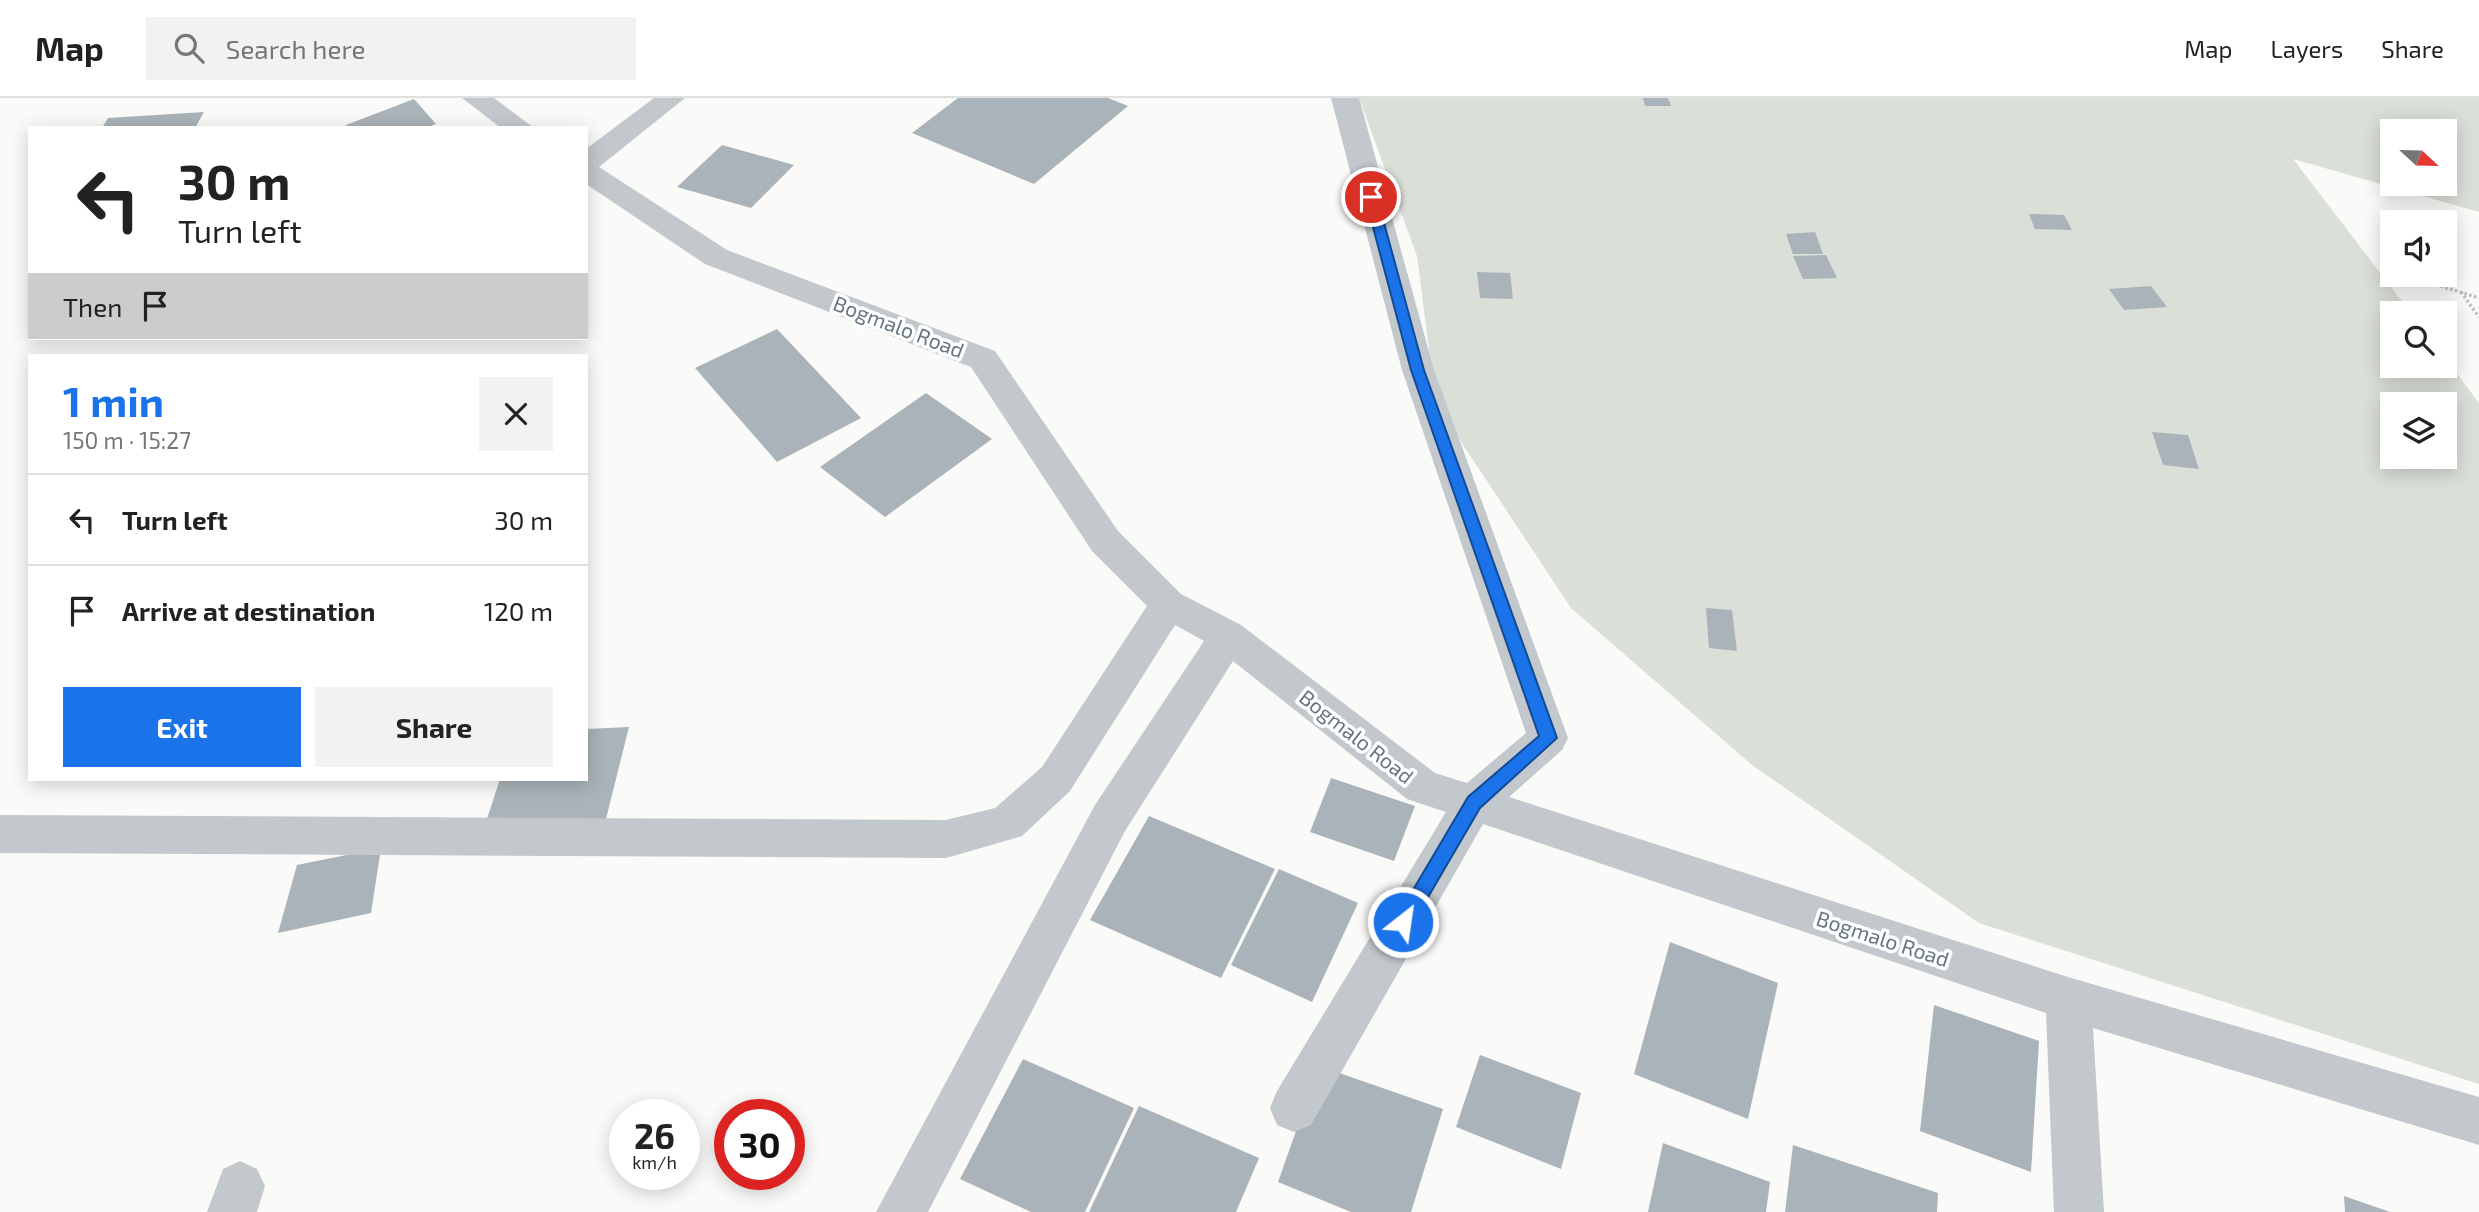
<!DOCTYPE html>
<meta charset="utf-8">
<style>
:root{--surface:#fff;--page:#f2f2f2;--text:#222;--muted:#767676;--line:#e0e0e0;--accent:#1a73e8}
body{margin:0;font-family:"Exo 2",sans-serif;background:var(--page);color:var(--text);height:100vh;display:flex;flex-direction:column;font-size:26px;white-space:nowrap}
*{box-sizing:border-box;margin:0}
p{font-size:23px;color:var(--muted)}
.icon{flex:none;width:38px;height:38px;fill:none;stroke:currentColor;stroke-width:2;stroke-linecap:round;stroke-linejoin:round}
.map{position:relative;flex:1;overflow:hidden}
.details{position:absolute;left:28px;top:256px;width:560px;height:427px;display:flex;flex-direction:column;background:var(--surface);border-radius:0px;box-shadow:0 4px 18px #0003}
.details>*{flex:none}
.guide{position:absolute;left:28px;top:28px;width:560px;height:214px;border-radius:0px;box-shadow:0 4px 18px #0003;background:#fff;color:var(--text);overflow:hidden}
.needle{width:46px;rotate:112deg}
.buttons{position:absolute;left:2380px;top:21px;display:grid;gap:14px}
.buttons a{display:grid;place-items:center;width:77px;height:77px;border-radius:0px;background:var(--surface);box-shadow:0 4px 18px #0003;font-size:35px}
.speed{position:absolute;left:609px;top:1001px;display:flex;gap:14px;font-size:35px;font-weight:700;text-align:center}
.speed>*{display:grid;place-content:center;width:91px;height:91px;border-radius:50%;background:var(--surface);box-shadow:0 4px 18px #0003;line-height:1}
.speed small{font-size:18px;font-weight:400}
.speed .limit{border:10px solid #d22;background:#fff;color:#111}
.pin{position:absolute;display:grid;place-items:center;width:60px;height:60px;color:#fff;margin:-30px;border:4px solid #fff;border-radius:50%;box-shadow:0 2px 7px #0007}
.me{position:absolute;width:77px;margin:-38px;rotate:30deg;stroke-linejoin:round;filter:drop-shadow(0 0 5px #0008)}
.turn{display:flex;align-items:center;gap:24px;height:147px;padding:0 35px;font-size:32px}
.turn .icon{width:91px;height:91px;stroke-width:2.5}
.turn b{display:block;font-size:49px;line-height:60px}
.then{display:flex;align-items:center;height:66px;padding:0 35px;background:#0003;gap:14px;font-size:26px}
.round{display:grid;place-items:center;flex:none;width:74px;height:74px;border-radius:0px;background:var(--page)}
.summary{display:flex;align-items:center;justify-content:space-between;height:119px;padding:0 35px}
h1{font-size:42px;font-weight:700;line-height:52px;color:var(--accent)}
.primary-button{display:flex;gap:14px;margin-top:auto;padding:14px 35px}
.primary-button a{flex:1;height:80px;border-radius:0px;background:var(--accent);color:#fff;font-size:28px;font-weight:700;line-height:80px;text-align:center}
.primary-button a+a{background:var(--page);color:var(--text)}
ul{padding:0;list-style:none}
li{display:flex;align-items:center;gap:21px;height:91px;padding:0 35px;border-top:2px solid var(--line)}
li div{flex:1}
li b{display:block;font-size:26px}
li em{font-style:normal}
header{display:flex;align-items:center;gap:42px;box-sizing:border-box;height:98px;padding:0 35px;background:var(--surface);border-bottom:2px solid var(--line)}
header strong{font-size:33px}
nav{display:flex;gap:38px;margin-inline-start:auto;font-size:24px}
.search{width:490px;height:63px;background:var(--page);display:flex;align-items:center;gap:18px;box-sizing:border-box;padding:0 24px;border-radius:0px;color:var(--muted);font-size:26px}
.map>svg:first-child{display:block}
</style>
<header>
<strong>Map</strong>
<div class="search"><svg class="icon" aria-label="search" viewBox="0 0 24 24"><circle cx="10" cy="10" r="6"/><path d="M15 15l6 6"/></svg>Search here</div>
<nav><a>Map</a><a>Layers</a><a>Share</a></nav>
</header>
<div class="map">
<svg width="2479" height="1114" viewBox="0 0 2479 1114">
<rect width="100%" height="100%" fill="#fafaf8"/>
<!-- green -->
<path fill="#dadfd7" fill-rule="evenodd" d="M 1359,0 L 2479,0 L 2479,114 L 2293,61 L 2411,215 L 2392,215 L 2392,268 L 2445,268 L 2445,260 L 2479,305 L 2479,986 L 1979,825 L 1752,667 L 1571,510 L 1436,306 L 1417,158 ZM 2392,33 L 2445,33 L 2445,86 L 2392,86 ZM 2392,306 L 2445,306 L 2445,359 L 2392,359 Z"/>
<!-- building -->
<g fill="#aab3b9">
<polygon points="958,0 1108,0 1128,8 1034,86 912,35"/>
<polygon points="1643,0 1668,0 1671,8 1645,8"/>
<polygon points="414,1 436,26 425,30 348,30 346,27"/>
<polygon points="204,14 195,30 102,30 108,20"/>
<polygon points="722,47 794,67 751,110 677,89"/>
<polygon points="2029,116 2064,117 2072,132 2035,131"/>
<polygon points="1815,134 1823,156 1793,156 1786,136"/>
<polygon points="1826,157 1837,180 1803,181 1793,158"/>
<polygon points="1477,174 1510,175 1513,201 1480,200"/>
<polygon points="2151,188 2167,209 2124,212 2109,191"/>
<polygon points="777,231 861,320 777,364 695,270"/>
<polygon points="926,295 992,341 885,419 820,369"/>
<polygon points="2152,334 2188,337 2199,371 2163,367"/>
<polygon points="1706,510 1732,512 1737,553 1709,550"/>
<polygon points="629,629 605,725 484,730 500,681 586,681 586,631"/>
<polygon points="1331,680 1415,708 1394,763 1310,734"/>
<polygon points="1149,718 1275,771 1221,880 1090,822"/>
<polygon points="381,750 371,815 278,835 297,767"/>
<polygon points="1279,771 1358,805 1312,904 1231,867"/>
<polygon points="1670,844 1778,885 1748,1021 1634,976"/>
<polygon points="1934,907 2039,943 2031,1074 1920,1033"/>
<polygon points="1480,957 1581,995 1561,1071 1456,1029"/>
<polygon points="1023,961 1134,1010 1085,1114 1031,1114 960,1081"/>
<polygon points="1319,968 1443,1011 1411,1114 1351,1114 1278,1084"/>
<polygon points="1139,1008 1259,1060 1236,1114 1089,1114"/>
<polygon points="1663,1045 1770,1084 1766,1114 1648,1114"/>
<polygon points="1793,1047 1938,1095 1937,1114 1785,1114"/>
<polygon points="2344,1098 2390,1114 2345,1114"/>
</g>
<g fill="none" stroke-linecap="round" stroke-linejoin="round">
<!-- path -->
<g stroke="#bbbfc2" stroke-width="3.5" stroke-dasharray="2.5 2.5" stroke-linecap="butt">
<polyline points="2431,185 2479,200"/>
<polyline points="2461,194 2479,219"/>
</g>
<!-- minor -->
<g fill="#c3c8cc" fill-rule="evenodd">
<polygon points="462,0 494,0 534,30 501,30"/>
<polygon points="654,0 685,0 599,69 727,152 995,253 1118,433 1181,496 1241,527 1435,675 1467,685 1526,635 1402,272 1331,0 1359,0 1434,272 1568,640 1562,652 1509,699 2068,879 2479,999 2479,1047 2093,930 2104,1114 2054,1114 2046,915 1483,726 1311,1027 1294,1034 1277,1027 1270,1010 1277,993 1446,714 1407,701 1233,563 1125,733 928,1114 876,1114 1095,707 1204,543 1175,527 1070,693 1022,738 946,760 0,755 0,717 946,722 995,710 1042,669 1147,508 1092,453 971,269 705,166 586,86 586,51"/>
<polygon points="240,1063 257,1071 265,1088 257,1114 207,1114 223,1071"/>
</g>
</g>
<!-- route -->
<polygon fill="#1a73e8" stroke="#114b97" stroke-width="2" points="1371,95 1377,99 1424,272 1557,640 1480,710 1410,830 1403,833 1397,830 1394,824 1397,819 1468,699 1539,638 1411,272 1365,99"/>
<g text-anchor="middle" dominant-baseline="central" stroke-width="7" stroke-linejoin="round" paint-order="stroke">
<!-- street labels -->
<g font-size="21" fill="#657683" stroke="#fff">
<text transform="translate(899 228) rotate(21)">Bogmalo Road</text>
<text transform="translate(1357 638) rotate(38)">Bogmalo Road</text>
<text transform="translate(1883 840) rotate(18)">Bogmalo Road</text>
</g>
</g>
</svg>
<div class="buttons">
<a><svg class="needle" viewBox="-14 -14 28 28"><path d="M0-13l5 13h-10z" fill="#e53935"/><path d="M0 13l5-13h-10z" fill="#767676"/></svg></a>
<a><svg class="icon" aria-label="sound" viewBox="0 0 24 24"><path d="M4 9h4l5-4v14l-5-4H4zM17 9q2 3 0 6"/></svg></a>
<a><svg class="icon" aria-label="search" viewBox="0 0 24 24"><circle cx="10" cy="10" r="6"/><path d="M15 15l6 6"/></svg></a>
<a><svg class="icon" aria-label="layers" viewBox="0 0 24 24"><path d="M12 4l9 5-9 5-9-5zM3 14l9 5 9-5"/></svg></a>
</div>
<div class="speed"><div>26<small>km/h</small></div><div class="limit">30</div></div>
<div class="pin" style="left:1371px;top:99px;background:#d93025"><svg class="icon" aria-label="arrive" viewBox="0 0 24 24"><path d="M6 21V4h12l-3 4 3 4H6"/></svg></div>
<svg class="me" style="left:1403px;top:824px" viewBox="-20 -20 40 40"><circle r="17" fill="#1a73e8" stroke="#fff" stroke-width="3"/><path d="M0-11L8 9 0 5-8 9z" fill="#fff"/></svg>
<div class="guide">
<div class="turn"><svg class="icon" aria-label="left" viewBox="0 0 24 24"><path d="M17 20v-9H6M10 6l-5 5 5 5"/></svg><div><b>30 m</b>Turn left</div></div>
<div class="then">Then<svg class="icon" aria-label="arrive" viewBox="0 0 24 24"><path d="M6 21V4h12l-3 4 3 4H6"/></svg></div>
</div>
<section class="details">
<div class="summary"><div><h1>1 min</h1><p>150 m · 15:27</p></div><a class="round"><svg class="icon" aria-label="close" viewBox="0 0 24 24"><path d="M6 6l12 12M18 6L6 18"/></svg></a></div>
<ul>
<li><svg class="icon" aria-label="left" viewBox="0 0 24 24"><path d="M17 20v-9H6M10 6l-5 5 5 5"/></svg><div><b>Turn left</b></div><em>30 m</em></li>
<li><svg class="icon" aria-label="arrive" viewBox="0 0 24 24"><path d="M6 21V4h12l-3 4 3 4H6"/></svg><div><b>Arrive at destination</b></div><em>120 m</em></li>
</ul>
<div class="primary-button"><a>Exit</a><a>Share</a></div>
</section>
</div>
